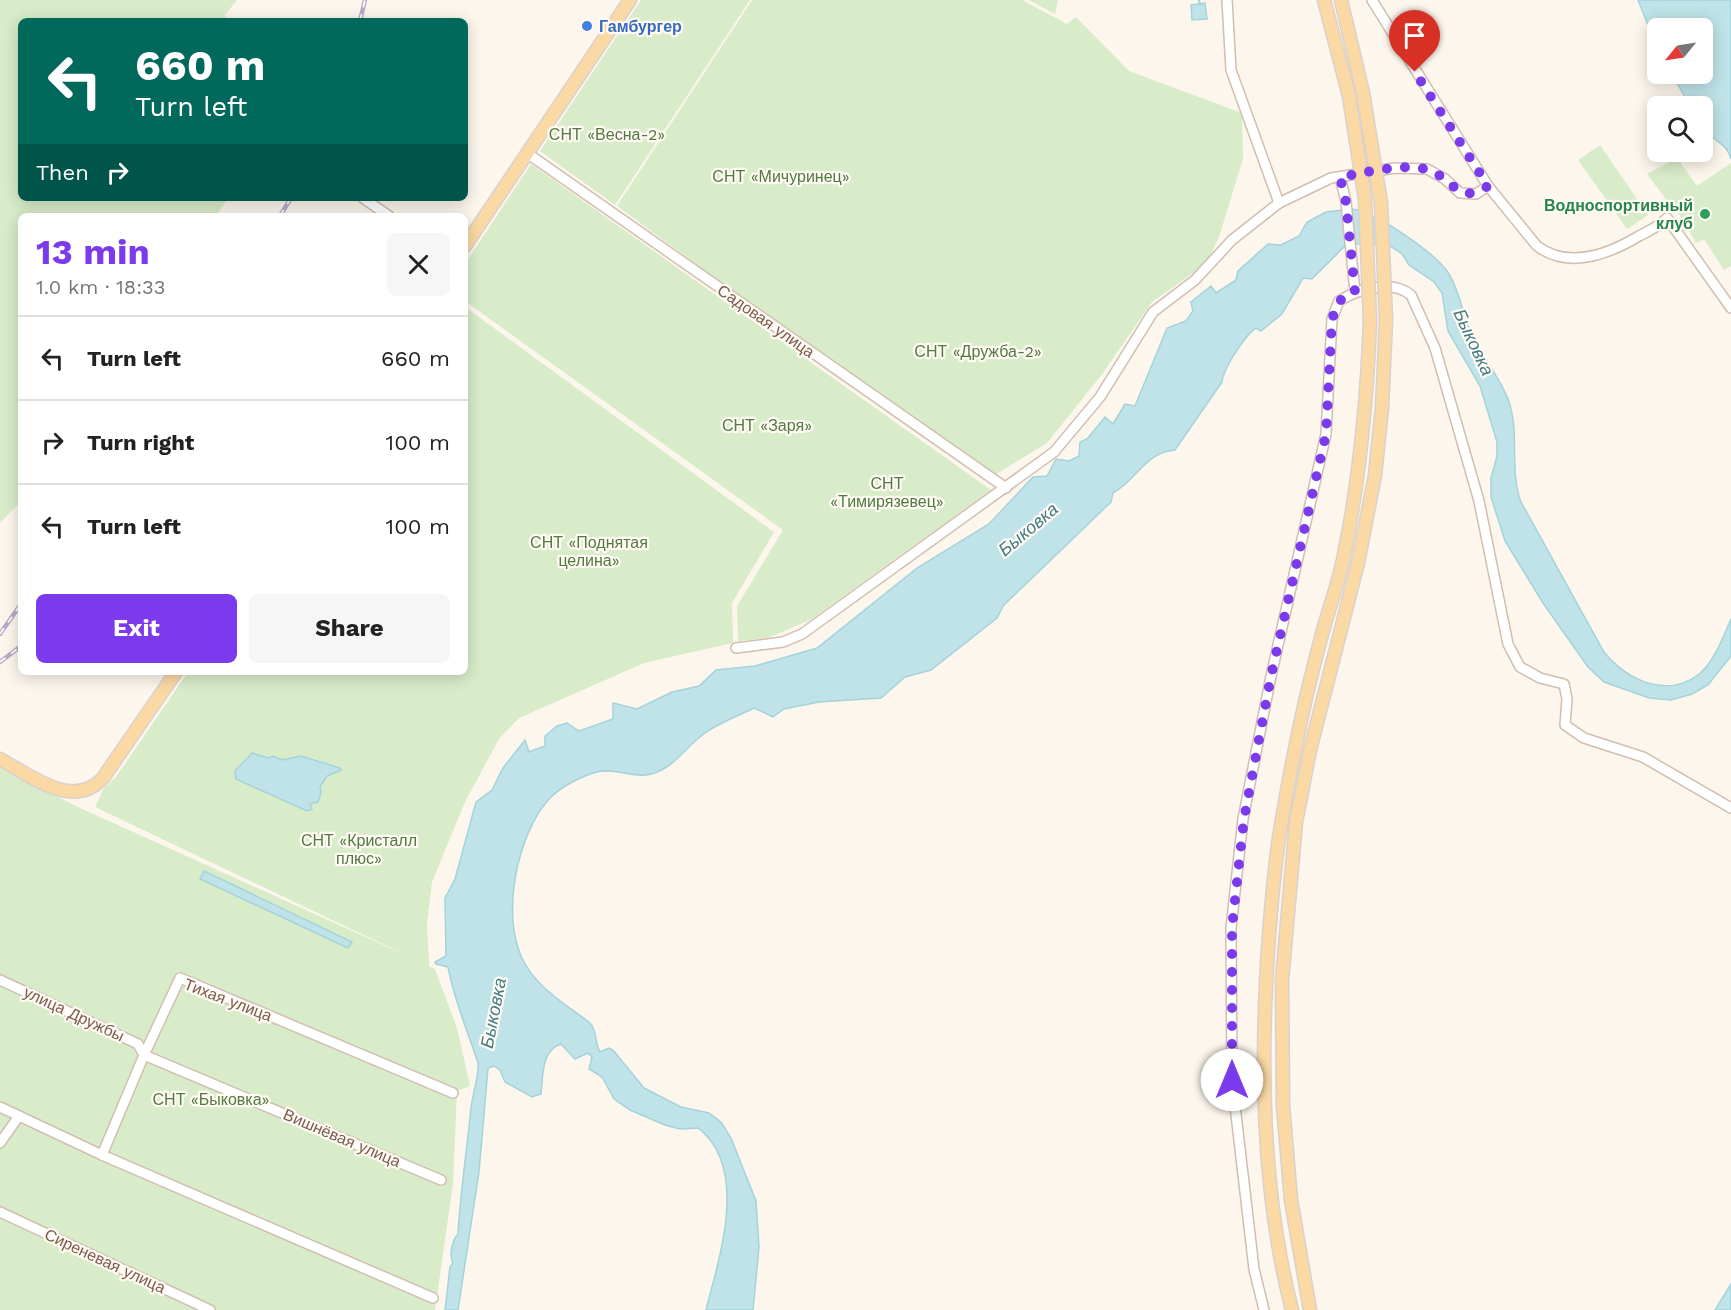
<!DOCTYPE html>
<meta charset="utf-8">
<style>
:root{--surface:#fff;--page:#f6f6f6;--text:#222;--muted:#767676;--line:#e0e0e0;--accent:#7c3aed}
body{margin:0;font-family:"Work Sans",sans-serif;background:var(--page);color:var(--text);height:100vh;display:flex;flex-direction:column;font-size:22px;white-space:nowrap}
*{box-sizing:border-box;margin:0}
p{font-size:20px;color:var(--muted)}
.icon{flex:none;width:33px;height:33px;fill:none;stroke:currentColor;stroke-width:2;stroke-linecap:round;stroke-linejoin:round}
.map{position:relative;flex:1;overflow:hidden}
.drawer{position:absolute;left:18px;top:213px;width:450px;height:462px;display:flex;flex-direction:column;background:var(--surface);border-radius:9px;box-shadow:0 3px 15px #0003}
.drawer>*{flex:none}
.top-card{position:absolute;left:18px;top:18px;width:450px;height:183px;border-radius:9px;box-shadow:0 3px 15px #0003;background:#00695c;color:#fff;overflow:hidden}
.needle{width:39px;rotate:240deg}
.tools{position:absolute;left:1647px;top:18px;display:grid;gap:12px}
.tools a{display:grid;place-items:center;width:66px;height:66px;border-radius:9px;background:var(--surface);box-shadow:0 3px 15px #0003;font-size:30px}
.pin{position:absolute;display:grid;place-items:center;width:51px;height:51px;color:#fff;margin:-62px -26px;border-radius:50% 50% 50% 0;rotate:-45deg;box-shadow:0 0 6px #0007}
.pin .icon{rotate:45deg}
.me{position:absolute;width:66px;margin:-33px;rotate:0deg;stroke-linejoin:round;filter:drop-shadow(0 0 4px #0008)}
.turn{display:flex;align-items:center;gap:21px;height:126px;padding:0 18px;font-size:27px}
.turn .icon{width:78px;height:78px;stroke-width:2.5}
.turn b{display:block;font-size:42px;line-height:51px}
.then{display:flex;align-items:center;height:57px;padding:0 18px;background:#0003;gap:12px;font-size:22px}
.round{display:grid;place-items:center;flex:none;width:63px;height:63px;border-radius:9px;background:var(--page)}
.head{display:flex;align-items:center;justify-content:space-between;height:102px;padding:0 18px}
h1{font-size:36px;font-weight:700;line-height:45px;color:var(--accent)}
.button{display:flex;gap:12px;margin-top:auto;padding:12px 18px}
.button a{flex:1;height:69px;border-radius:9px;background:var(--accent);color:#fff;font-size:24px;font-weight:700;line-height:69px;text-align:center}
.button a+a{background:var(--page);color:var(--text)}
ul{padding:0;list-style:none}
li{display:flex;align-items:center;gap:18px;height:84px;padding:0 18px;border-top:2px solid var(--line)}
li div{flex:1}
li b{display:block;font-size:22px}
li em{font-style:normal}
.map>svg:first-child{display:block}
</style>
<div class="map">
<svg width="1731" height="1310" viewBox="0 0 1731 1310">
<rect width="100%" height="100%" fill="#fdf6ec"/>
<!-- green -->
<g fill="#d8ecc9">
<polygon points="0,0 237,0 224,16 231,21 21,21 21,198 228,198 216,216 21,216 21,501 0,523"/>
<polygon points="641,0 750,0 615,205 540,151"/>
<polygon points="752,0 1022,0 1067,24 1076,17 1129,71 1242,113 1243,159 1219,237 1206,264 1152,302 1103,373 1047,443 995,475 866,388 617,206"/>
<polygon points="1029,0 1058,0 1055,14"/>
<polygon points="1600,145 1648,215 1627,229 1578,160"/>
<polygon points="1677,158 1697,186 1731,163 1731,266 1724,270 1704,239 1696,243 1679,214 1677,214 1647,174"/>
<polygon points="531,164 991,490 812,619 768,638 738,641 737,606 783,530 465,301 465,264"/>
<polygon points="465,307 774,532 732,603 733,643 644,663 519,718 499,739 465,802 432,882 427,923 429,966 435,969 457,1028 470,1086 457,1091 453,1184 435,1310 0,1310 0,767 78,807 414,959 95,807 104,788 116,777 188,672 465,672"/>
</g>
<!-- water -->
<g fill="#bfe3e8" stroke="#a5d3da" stroke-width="1.5">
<path d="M 1638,0 L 1731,0 L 1731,159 C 1726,137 1702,145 1702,106 L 1690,106 L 1672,74 L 1702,74 L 1702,28 L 1658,28 L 1657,47 Z"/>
<polygon points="1205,3 1207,19 1192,20 1191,5"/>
<path d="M 1352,209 C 1376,212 1437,254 1449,274 C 1462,295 1463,321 1475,342 C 1486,362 1502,381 1509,402 C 1520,435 1509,470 1521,502 L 1604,652 C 1626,679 1665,699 1698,675 C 1714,663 1723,637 1731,619 L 1731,656 L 1708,685 L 1692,694 L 1671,700 L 1649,698 L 1604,682 L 1588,667 L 1543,603 L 1505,541 L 1491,497 L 1491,478 L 1497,456 L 1497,442 L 1480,386 L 1448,331 L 1442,293 L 1434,282 L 1409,265 L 1402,254 L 1387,244 L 1347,244 L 1312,279 L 1303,278 L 1282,314 L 1261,331 L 1256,328 C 1246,334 1223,369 1222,382 L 1175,450 C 1144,453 1138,479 1113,493 L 1111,502 L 1003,606 L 997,618 L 931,670 L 905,677 L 881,698 L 819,702 L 784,709 L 773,717 L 754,708 C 738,716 719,723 705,733 C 686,746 675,768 651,774 C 634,779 615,767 597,772 C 582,776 560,787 549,799 C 517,835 501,914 522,958 C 535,987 567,1005 590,1023 C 597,1030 595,1044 600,1052 L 609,1048 L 613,1050 L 644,1088 L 681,1107 L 709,1113 L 721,1122 L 731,1138 L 756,1201 L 759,1247 L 753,1310 L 706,1310 C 719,1258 750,1168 698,1128 L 680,1129 L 665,1125 L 630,1110 L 614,1099 L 602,1077 L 589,1069 L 592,1057 L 588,1053 L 575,1059 L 561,1044 C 541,1050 543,1077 541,1094 L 532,1097 L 505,1082 L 500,1070 L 494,1066 L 488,1068 L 479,1172 L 458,1310 L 445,1310 L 450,1267 L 453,1263 C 449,1255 452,1240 458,1234 C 460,1196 467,1149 471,1108 C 472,1097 480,1071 478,1063 C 468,1032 454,1000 448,967 L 436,964 L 435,962 L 446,956 L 445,898 L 455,879 L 476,802 L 492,790 L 503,768 L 525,740 L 529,752 L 545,746 L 545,736 L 557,726 L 567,723 L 579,731 L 613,719 L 613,703 L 637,709 L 672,692 L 699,686 L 716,670 L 755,666 L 817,648 L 917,568 L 989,524 L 1033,477 L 1047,476 L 1056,459 L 1069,461 L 1079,456 L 1080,442 L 1087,439 L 1105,417 L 1113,424 L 1125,404 L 1135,406 L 1167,328 L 1186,321 L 1193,311 L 1191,302 L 1211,286 L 1216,293 L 1236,280 L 1238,271 L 1268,244 L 1281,245 L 1299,236 L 1307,222 L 1326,212 Z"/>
<polygon points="252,753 268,758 273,756 282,760 301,756 340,768 341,770 327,776 320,787 321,793 318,802 310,804 312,809 307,811 236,779 235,771"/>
<polygon points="204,871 352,942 348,948 200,879"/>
<polygon points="1731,1284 1731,1310 1715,1310"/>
</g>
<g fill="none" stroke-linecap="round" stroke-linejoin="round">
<!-- stream -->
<polyline stroke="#a5d3da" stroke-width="2" points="1199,0 1200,4"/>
<!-- minor casing -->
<g stroke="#d1beb0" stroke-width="12">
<g id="minor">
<polyline points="1227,0 1231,70 1279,203"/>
<path d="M 1372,0 L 1488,186 L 1537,246 C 1569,270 1609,254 1639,236 C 1649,231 1660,226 1667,218 L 1731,308"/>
<polyline points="527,153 1006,488"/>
<polyline points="1340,177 1346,202 1355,292"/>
<polyline points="363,198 389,216"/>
<polyline points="736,648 783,642 802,634 1054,452 1100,397 1153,312 1195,280 1232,240 1279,203 1331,178 1395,168 1427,169 1445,179 1460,193 1476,194 1488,186"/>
<polyline points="0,980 138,1044 144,1055 441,1180"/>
<polyline points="0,1107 102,1155 433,1298"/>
<polyline points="0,1143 19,1116"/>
<polyline points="102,1155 144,1055 180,978 453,1093"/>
<polyline points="0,1212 210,1310"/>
<path d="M 1264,1310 L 1254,1269 L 1232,1080 L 1231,928 L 1243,819 L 1271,676 L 1326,434 L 1332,319 L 1339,301 C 1358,289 1392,279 1411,295 L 1435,348 L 1479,501 L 1508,644 L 1520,667 L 1540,678 L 1564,684 L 1567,699 L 1565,725 L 1584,738 L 1643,757 L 1731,808"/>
</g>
</g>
<!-- major casing -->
<g stroke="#dad1cd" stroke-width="15">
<g id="major">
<polyline points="1324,0 1349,96"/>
<polyline points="1341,0 1363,93"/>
<polyline points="465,246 630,0"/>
<path d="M 0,759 C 30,775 73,811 103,778 L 176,672"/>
<path d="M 1292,1310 C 1261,1189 1260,1058 1269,935 C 1272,897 1275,857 1282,820 C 1292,759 1305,697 1321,638 C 1328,610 1339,583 1344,555 C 1360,477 1367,400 1370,321"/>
<polyline points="1310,1310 1291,1200 1283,1105 1282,980 1296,822 1310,750 1358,563 1375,475 1382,408 1386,320"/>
</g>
</g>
<!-- minor -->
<use href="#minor" stroke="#fff" stroke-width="9"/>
<!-- major -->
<use href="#major" stroke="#fbd9a5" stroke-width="12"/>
<!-- rail casing -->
<g stroke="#b9a8c9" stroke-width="4.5">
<g id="rail">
<polyline points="360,21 365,0"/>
<polyline points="280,216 291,198"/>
<polyline points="0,634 21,604"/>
<polyline points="0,662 21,646"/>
</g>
</g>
<!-- rail -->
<use href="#rail" stroke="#fffaf3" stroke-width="2" stroke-dasharray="7" stroke-linecap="butt"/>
<!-- major-bridge casing -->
<g stroke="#dad1cd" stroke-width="15" stroke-linecap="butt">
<g id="major-bridge">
<polyline points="1363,93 1381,203 1386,320"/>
<polyline points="1349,96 1365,199 1370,321"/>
</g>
</g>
<!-- major-bridge -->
<use href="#major-bridge" stroke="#fbd9a5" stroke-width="12"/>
</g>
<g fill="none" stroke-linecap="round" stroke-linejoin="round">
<!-- route -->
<path stroke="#7c3aed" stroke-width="10" stroke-dasharray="0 18" d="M 1232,1080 L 1232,927 L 1244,819 L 1271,676 L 1326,434 L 1332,319 L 1339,301 L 1355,292 L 1346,202 L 1340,177 C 1365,173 1405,162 1428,170 C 1455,179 1457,206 1488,186 L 1415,72"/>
</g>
<!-- markers -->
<circle fill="#3f7fe0" stroke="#fffaf3" stroke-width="2" cx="587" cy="26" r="6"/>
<circle fill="#2e9e5b" stroke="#fffaf3" stroke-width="2" cx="1705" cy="214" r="6"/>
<g text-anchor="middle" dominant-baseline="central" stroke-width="4.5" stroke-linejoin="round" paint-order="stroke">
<!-- shop labels -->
<g font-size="16" font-weight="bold" fill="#366cbe" stroke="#fffaf3" text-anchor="start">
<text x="599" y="26">Гамбургер</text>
</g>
<!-- park labels -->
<g font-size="16" fill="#537a41" stroke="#fffaf3">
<text x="607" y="134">СНТ «Весна-2»</text>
<text x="781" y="176">СНТ «Мичуринец»</text>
<text x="978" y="351">СНТ «Дружба-2»</text>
<text x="767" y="425">СНТ «Заря»</text>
<text x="887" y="483">СНТ<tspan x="887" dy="18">«Тимирязевец»</tspan></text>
<text x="589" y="542">СНТ «Поднятая<tspan x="589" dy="18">целина»</tspan></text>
<text x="359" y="840">СНТ «Кристалл<tspan x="359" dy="18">плюс»</tspan></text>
<text x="211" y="1099">СНТ «Быковка»</text>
</g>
<!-- leisure labels -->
<g font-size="16" font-weight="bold" fill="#27864d" stroke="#fffaf3" text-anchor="end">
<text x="1693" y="205">Водноспортивный<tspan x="1693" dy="18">клуб</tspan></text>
</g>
<!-- street labels -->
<g font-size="16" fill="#7a5c4d" stroke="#fffaf3">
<text transform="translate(766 321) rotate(35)">Садовая улица</text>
<text transform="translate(228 1000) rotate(21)">Тихая улица</text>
<text transform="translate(74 1014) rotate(25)">улица Дружбы</text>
<text transform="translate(342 1138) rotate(23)">Вишнёвая улица</text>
<text transform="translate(105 1261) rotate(25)">Сиреневая улица</text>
</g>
<!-- water labels -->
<g font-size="18" font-style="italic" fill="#437c86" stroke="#fffaf3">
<text transform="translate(1474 342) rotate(65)">Быковка</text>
<text transform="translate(1028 529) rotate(-40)">Быковка</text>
<text transform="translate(493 1013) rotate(-79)">Быковка</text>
</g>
</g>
</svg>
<div class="tools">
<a><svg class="needle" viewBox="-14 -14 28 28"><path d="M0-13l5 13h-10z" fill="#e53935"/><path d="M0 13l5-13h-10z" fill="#767676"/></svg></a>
<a><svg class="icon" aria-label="search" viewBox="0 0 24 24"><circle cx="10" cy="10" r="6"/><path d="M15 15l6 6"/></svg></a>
</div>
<div class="pin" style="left:1415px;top:72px;background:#d93025"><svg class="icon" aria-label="arrive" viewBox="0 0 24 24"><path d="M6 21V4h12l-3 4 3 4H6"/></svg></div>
<svg class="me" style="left:1232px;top:1080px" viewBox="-20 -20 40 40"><circle r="19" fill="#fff"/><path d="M0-13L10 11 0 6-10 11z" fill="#7c3aed"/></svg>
<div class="top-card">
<div class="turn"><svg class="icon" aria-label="left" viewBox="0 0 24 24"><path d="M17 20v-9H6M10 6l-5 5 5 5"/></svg><div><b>660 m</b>Turn left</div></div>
<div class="then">Then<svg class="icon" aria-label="right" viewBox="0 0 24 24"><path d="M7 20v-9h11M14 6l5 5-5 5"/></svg></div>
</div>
<section class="drawer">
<div class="head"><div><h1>13 min</h1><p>1.0 km · 18:33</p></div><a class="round"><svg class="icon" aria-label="close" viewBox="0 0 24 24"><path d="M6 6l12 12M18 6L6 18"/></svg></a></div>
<ul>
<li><svg class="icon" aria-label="left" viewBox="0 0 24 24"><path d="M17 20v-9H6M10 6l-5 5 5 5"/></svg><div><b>Turn left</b></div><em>660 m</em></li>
<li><svg class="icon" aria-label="right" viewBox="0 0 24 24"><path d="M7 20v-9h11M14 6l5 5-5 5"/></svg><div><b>Turn right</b></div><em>100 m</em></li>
<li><svg class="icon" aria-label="left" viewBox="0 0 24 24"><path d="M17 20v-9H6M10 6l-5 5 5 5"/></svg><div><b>Turn left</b></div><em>100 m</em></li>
</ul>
<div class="button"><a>Exit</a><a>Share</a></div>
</section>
</div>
